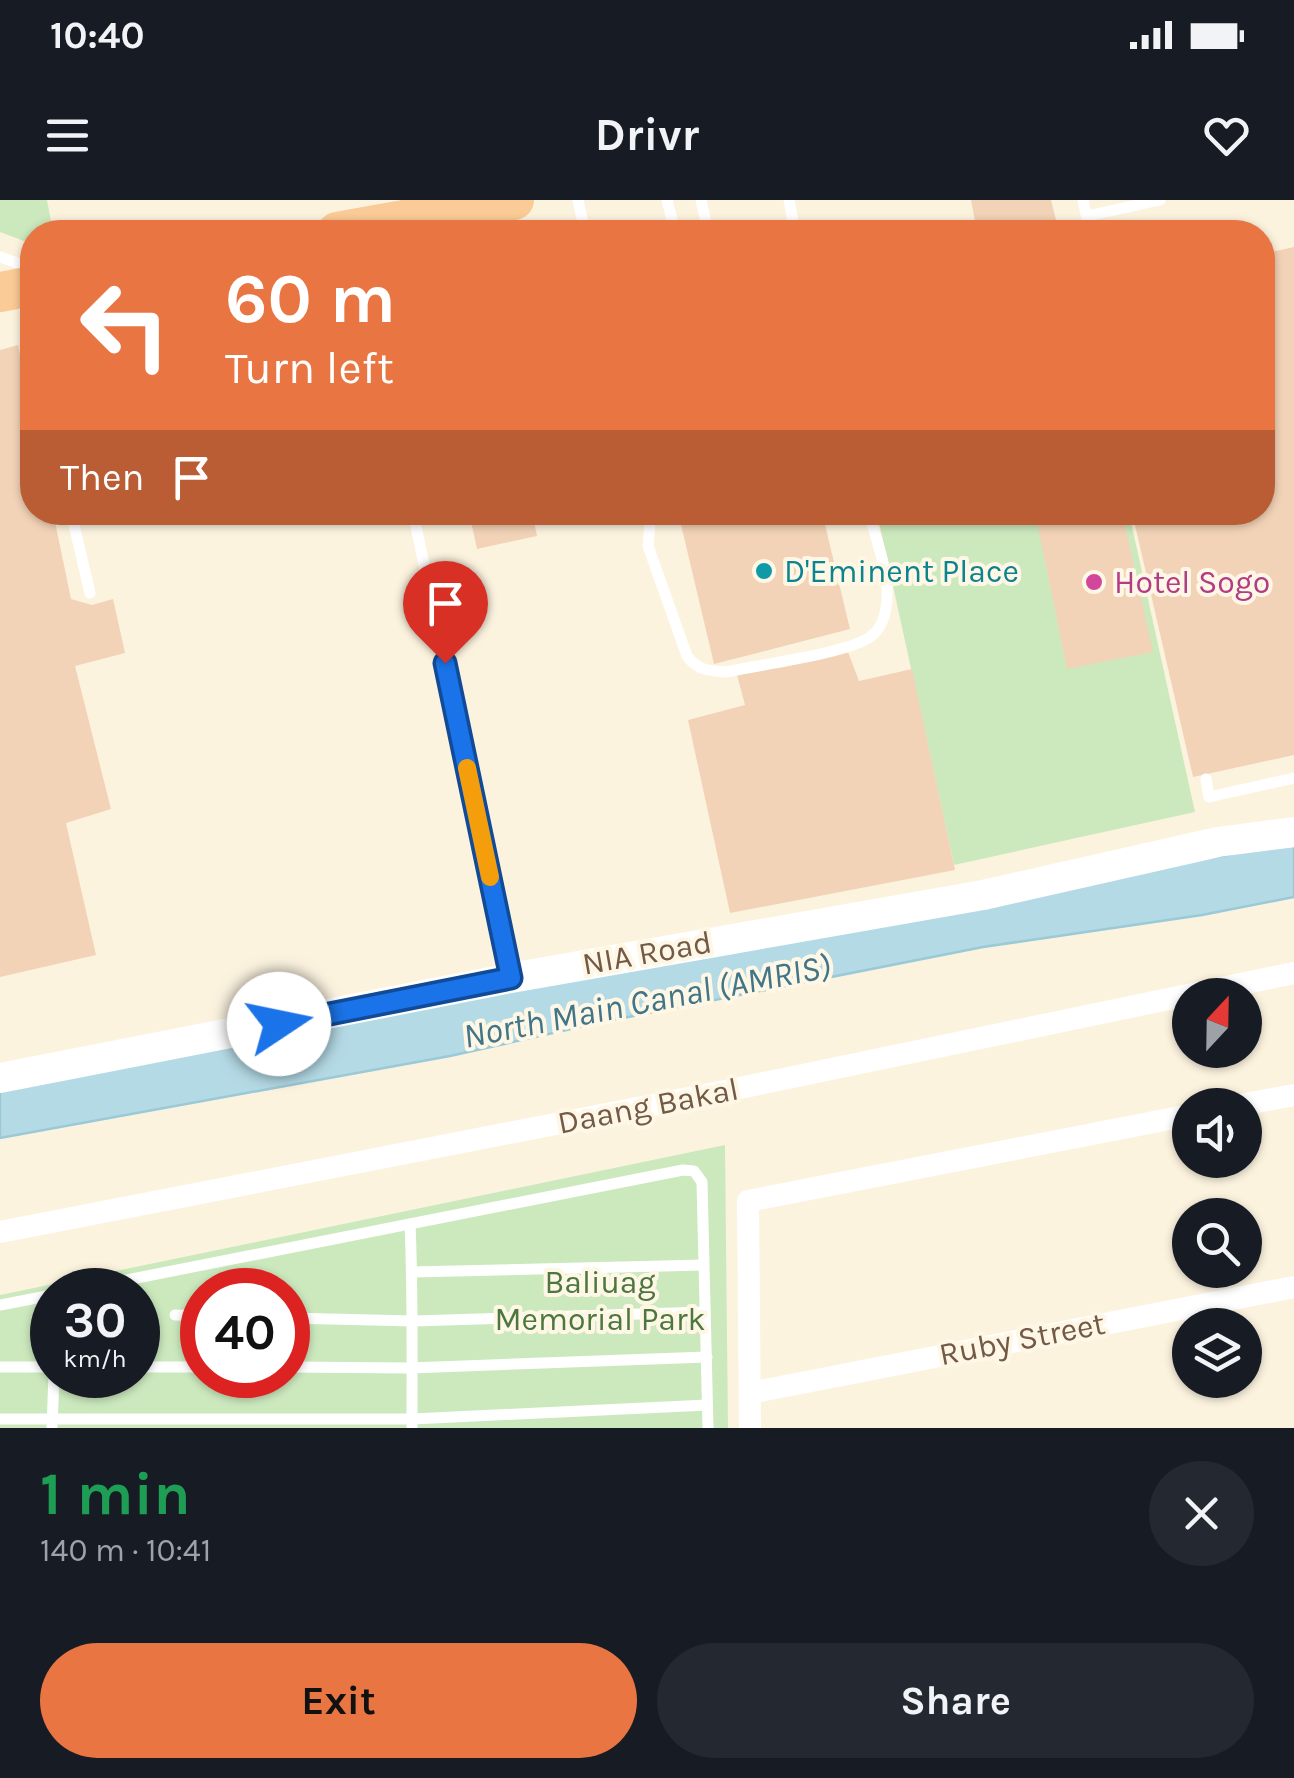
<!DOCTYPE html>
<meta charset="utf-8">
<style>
:root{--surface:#171b24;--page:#242831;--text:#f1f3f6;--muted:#9ea1a6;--accent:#e97542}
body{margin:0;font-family:Karla,sans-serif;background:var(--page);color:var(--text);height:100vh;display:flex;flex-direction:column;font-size:38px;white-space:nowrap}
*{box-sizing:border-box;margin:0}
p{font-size:32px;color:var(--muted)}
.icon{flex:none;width:55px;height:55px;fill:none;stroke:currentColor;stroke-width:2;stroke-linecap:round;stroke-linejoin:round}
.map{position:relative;height:1228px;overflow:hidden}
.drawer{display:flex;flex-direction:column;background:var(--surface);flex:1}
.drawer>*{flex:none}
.banner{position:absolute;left:20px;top:20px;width:1255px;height:305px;border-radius:40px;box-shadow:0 2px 8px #0004;background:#e97542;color:#fff;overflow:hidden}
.needle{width:65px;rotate:22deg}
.tools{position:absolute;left:1172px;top:778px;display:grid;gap:20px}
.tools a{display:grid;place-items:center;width:90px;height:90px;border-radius:50%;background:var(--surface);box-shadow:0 2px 8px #0004;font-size:50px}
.speed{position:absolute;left:30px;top:1068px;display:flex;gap:20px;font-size:50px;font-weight:700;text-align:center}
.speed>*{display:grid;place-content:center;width:130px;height:130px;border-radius:50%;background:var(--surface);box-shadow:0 2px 8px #0004;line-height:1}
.speed small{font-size:25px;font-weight:400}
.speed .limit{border:15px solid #d22;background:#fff;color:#111}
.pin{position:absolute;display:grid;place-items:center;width:85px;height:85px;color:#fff;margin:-102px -42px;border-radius:50% 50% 50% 0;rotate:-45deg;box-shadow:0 0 10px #0007}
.pin .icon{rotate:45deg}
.me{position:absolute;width:110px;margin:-55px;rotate:79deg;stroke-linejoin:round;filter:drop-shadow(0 0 8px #0008)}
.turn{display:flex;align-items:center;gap:35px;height:210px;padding:0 40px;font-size:45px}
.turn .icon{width:130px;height:130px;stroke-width:2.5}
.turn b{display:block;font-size:70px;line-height:85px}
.then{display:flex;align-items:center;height:95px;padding:0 40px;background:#0003;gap:20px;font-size:38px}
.round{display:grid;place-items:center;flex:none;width:105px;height:105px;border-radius:52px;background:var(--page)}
.headline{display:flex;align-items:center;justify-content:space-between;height:170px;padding:0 40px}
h1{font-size:60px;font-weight:700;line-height:75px;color:#1e9e55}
.primary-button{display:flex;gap:20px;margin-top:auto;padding:20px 40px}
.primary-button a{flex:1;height:115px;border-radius:60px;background:var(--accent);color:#111;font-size:40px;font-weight:700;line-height:115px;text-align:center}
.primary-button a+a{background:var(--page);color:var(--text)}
.status{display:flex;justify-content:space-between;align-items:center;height:70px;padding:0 50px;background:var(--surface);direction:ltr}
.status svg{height:28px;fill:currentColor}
header{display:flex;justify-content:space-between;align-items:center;height:130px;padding:0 40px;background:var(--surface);font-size:45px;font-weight:700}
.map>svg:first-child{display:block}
</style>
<div class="status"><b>10:40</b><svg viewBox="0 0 49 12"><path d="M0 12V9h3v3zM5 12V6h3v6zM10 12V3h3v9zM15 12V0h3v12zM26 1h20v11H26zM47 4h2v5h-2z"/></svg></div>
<header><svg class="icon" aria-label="menu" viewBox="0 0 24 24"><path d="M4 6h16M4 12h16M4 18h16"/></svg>Drivr<svg class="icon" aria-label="heart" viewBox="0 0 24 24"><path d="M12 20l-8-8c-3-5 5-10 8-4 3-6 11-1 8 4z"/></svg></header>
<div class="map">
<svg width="1294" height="1228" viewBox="0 0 1294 1228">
<rect width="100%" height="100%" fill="#fcf3df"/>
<!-- green -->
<g fill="#cce9be" fill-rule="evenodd">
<polygon points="0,0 47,0 53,32 32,32 32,44 0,32"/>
<polygon points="877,313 1129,313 1195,612 954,665"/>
<path d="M 725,945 L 728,1228 L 0,1228 L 0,1095 ZM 52,1090 L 138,1090 L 138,1175 L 52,1175 ZM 202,1090 L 288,1090 L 288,1175 L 202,1175 Z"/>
</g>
<!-- water -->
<polygon fill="#b4dae5" stroke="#9ac9d7" stroke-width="2.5" points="1294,642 1294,697 1202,715 983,747 598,823 450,856 0,938 0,892 280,836"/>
<!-- building -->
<g fill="#f2d3b7">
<polygon points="971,0 1051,0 1059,32 977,32"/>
<polygon points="1294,47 1294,555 1193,577 1132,312 1262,312 1262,54"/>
<polygon points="18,145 32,213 32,312 53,312 71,399 92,405 113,399 125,453 75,466 111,609 66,623 96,755 0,777 0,150"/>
<polygon points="469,312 532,312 537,336 477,349"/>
<polygon points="678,312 822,312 850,429 714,464"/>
<polygon points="1035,312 1122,312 1153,452 1067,469"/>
<polygon points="848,452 859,481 912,469 955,670 730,713 688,520 745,505 737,475"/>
</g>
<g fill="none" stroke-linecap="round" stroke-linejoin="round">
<!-- service -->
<g stroke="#fff" stroke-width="11">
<polyline points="578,0 585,32"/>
<polyline points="667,0 675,32"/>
<polyline points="701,0 708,32"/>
<polyline points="789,0 795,32"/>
<polyline points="1083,0 1090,32"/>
<polyline points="1087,16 1160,0"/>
<polyline points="0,57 32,68"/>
<polyline points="22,97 32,142"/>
<polyline points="71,312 90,393"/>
<polyline points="413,312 510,774"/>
<path d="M 651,312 L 648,346 L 687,456 C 697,470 709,471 726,472 C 758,465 845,454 870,437 C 885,427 888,405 887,388 C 886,364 875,337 869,312"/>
<polyline points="1206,579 1209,597 1294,578"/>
<path d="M 410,1024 C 413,1092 412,1160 412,1228"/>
<polyline points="412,1072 703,1065"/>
<polyline points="76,1090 683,970 694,971 702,982 708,1228"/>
<polyline points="0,1105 52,1095"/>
<polyline points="175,1115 202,1116"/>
<polyline points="288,1118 414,1121 705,1112"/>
<polyline points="0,1167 52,1167"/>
<polyline points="138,1167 202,1167"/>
<polyline points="288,1167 410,1168 707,1157"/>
<polyline points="0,1219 412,1219 707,1205"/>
<polyline points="52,1228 54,1175"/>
</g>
<!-- minor -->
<g stroke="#fff" stroke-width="22">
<polyline points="1240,905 1294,895"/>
<polyline points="0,1032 730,890 1294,773"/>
<polyline points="750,1193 1294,1087"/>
<polyline points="750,1228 748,1001 1190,915"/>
</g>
<!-- tertiary -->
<polyline stroke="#fff" stroke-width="30" points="0,878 511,778 983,695 1218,642 1294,632"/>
<!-- trunk -->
<g stroke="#facb96" stroke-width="40">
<polyline points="337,32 514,0"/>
<polyline points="0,92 32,86"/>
</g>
</g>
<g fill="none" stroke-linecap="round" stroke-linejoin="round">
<!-- route casing -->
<g stroke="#114b97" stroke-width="25">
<polyline id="route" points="279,824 511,778 445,463"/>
</g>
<!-- route -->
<use href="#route" stroke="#1a73e8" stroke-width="18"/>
<!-- slow -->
<polyline stroke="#f59e0b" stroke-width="18" points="467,568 490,677"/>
</g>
<!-- markers -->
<circle fill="#0f9aa8" stroke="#fff7e6" stroke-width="4" cx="764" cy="371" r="10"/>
<circle fill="#d1479c" stroke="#fff7e6" stroke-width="4" cx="1094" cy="382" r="10"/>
<g text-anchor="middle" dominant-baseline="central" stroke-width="8" stroke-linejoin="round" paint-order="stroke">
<!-- culture labels -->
<g font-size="32" fill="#0d838f" stroke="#fff7e6" text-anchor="start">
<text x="784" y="371">D'Eminent Place</text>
</g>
<!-- hotel labels -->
<g font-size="32" fill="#b23c85" stroke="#fff7e6" text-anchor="start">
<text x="1114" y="382">Hotel Sogo</text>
</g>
<!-- street labels -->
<g font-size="32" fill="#735a47" stroke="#fff7e6">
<text transform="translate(647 753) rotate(-10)">NIA Road</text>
<text transform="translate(648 906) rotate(-11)">Daang Bakal</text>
<text transform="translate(1022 1139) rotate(-11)">Ruby Street</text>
</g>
<!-- park labels -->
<g font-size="32" fill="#4c783f" stroke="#fff7e6">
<text x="600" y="1082">Baliuag<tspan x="600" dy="37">Memorial Park</tspan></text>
</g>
<!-- water labels -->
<g font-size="35" font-style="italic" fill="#417587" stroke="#fff7e6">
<text transform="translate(647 801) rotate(-11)">North Main Canal (AMRIS)</text>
</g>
</g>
</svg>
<div class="tools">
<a><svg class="needle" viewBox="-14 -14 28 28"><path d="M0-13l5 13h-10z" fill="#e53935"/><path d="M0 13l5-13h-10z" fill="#9ea1a6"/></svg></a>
<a><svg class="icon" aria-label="sound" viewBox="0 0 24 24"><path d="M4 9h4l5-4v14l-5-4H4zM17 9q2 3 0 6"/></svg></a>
<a><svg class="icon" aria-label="search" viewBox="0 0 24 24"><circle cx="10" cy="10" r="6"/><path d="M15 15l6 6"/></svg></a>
<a><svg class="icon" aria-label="layers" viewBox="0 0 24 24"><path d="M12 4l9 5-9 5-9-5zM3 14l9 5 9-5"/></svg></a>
</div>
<div class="speed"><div>30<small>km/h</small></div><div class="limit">40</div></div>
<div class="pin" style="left:445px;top:463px;background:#d93025"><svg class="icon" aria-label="arrive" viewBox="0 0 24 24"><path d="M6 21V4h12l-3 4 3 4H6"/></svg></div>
<svg class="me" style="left:279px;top:824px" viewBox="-20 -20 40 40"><circle r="19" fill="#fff"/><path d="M0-13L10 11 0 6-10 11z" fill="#1a73e8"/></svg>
<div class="banner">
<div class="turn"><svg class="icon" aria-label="left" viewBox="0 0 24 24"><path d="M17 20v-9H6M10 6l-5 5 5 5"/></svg><div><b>60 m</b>Turn left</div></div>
<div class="then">Then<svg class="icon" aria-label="arrive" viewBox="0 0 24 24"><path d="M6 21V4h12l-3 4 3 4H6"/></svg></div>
</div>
</div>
<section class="drawer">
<div class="headline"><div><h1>1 min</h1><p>140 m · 10:41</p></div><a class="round"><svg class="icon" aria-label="close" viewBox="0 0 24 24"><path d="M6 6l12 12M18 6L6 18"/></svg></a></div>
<div class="primary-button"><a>Exit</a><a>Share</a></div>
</section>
